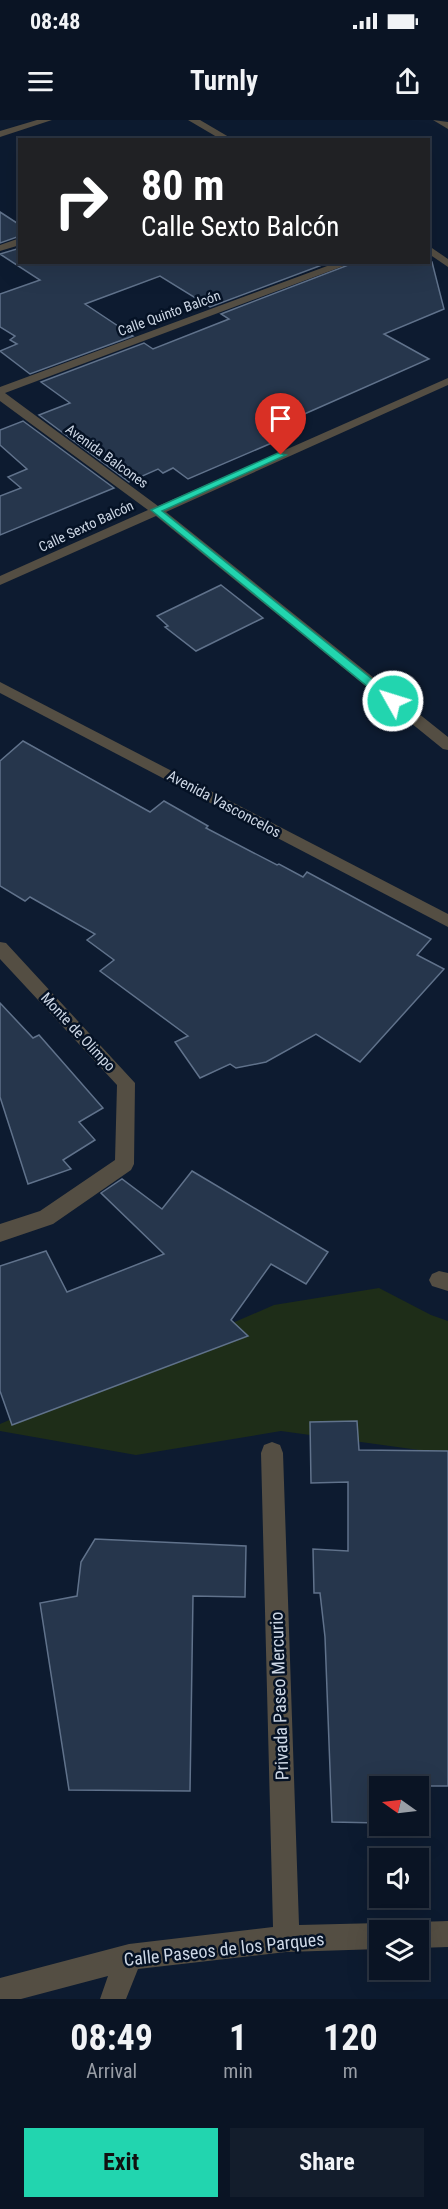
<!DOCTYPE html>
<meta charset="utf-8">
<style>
:root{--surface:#0a1424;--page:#131d2c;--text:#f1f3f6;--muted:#999ea6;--line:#2a3341;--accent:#22d5af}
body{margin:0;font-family:"Roboto Condensed",sans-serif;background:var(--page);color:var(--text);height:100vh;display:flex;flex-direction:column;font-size:22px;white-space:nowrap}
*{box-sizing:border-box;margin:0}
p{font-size:20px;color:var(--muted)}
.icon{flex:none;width:33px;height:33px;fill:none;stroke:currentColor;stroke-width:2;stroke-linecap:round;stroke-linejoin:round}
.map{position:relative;height:1879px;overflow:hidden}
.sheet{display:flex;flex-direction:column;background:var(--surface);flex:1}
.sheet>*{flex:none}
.hud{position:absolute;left:18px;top:18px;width:412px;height:126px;border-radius:0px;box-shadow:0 6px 24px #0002,0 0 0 2px var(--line);background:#202124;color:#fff;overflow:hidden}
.needle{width:39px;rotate:284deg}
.fabs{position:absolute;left:369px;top:1656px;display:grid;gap:12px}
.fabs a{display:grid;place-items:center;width:60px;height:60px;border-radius:0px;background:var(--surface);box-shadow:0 6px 24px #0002,0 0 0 2px var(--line);font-size:30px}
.pin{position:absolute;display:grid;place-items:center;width:51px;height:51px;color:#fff;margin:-62px -26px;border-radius:50% 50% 50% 0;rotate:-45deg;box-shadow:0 0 6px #0007}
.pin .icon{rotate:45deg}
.me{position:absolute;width:66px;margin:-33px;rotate:309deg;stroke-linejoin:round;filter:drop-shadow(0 0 4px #0008)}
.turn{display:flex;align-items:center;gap:21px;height:126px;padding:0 24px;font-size:27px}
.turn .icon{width:78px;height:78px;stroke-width:2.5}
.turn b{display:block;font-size:42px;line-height:51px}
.eta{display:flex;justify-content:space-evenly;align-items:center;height:102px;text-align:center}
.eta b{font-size:36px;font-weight:700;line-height:42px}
.cta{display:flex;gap:12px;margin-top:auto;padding:12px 24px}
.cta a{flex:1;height:69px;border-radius:0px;background:var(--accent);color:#111;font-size:24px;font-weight:700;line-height:69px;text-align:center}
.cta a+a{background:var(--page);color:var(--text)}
.status{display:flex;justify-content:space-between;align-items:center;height:42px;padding:0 30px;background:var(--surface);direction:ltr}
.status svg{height:16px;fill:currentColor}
header{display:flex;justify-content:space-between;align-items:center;height:78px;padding:0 24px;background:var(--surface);font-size:27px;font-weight:700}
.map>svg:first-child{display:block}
</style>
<div class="status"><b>08:48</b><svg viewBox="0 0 49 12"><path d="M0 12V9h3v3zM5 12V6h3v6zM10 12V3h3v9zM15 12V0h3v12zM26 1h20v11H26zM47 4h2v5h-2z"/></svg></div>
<header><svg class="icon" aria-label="menu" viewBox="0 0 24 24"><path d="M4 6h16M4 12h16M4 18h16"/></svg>Turnly<svg class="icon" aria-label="share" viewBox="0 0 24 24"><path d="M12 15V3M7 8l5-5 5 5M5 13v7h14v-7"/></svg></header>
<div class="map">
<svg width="448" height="1879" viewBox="0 0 448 1879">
<rect width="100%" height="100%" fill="#0d1b30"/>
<!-- green -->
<polygon fill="#1e2d18" points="379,1168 431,1195 448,1201 448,1334 281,1311 136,1335 0,1311 0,1304 274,1185"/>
<!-- building -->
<g fill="#26364c" stroke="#60728b" stroke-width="1.5">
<polygon points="0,92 20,105 20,116 0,123"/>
<polygon points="20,128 20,142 330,142 210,187 160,156 85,184 133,216 30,254 0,231 17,224 10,220 15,216 0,207 0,174 40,160 0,134"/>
<polygon points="356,142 432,142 444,189 384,214 429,239 275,307 288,316 188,359 173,348 163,353 158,349 129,362 39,295 70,283 41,262 144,223 153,229 229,199 221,194"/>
<polygon points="23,301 114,368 0,415 0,376 21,368 8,357 27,349 0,325 0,310"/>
<polygon points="221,465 263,498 196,531 165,507 168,506 157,496"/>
<polygon points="23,621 150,692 164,681 208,706 206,708 277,745 279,744 303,757 307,752 431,819 417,835 444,849 360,942 316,914 266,942 236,948 230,944 200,958 175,922 188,916 100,851 114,840 87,820 95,814 30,777 25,781 0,766 0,641"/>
<polygon points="0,883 33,918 39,915 103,988 79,1002 95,1020 63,1040 71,1049 28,1064 0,977"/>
<polygon points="192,1051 328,1132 306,1164 271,1144 231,1200 248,1216 12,1305 0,1271 0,1146 46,1131 67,1172 164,1134 101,1073 122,1059 162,1089"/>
<polygon points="357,1301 359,1330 448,1331 448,1666 380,1666 380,1703 332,1702 325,1517 320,1473 314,1473 313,1429 348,1431 348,1362 311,1363 310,1302"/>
<polygon points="95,1419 246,1426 245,1477 193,1476 190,1671 69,1670 40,1483 77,1476 81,1442"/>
</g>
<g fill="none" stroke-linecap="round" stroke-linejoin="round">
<!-- minor -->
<g fill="#544e43" fill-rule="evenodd">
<polygon points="37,0 52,0 0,17 0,11"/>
<polygon points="188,0 200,0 234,20 222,20"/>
<polygon points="433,0 448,2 448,9"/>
<polygon points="20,118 20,125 0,131 0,125"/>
<polygon points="429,126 448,139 448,147 429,134"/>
<polygon points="338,142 354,142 5,273 158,386 448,258 448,265 166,392 448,617 448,630 443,629 156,396 0,465 0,456 148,390 0,281 0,267"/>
<polygon points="0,562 448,794 448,807 0,573"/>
<polygon points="0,822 6,823 135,963 134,1044 131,1050 53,1104 0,1122 0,1104 40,1091 115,1040 117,965 0,839"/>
<polygon points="439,1151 448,1153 448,1171 432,1166 429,1160 432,1154"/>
<polygon points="272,1322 280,1325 283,1333 299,1805 380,1803 389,1807 391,1810 380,1810 380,1829 286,1832 138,1849 126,1879 100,1879 108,1856 21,1879 0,1879 0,1858 129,1824 273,1807 261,1333 264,1325"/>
<polygon points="448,1801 448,1827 418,1828 418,1810 407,1810 409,1806 418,1802"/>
</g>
</g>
<!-- route -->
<polygon fill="#22d5af" stroke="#168a72" stroke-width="1.5" points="278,333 286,335 162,391 397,579 397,584 389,584 151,390"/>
<g text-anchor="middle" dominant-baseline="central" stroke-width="5" stroke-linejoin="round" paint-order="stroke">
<!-- far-street labels -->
<g font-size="14" fill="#cdd7e5" stroke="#051225">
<text transform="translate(169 193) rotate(-20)">Calle Quinto Balcón</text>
<text transform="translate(107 336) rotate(36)">Avenida Balcones</text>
<text transform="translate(86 406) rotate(-25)">Calle Sexto Balcón</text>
</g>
<!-- street labels -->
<g font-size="15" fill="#cdd7e5" stroke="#051225">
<text transform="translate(224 684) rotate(28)">Avenida Vasconcelos</text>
<text transform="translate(78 912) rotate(47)">Monte de Olimpo</text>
</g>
<!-- near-street labels -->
<g font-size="18" fill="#cdd7e5" stroke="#051225">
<text transform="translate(279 1576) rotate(-92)">Privada Paseo Mercurio</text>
<text transform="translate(224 1829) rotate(-6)">Calle Paseos de los Parques</text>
</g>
</g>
</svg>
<div class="fabs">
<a><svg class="needle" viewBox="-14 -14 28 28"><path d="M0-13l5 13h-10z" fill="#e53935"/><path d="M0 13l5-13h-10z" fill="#999ea6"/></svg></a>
<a><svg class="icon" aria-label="sound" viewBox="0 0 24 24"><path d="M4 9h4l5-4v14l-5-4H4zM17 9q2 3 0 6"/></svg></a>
<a><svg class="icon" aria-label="layers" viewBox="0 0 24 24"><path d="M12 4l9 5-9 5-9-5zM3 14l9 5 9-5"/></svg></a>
</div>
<div class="pin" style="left:281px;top:335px;background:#d93025"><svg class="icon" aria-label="arrive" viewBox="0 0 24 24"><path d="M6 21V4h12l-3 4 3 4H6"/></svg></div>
<svg class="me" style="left:393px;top:581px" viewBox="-20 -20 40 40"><circle r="17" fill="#22d5af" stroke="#fff" stroke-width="3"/><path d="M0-11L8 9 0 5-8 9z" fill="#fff"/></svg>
<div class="hud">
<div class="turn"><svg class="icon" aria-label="right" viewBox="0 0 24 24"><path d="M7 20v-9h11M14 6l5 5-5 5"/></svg><div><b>80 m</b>Calle Sexto Balcón</div></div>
</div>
</div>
<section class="sheet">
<div class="eta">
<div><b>08:49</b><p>Arrival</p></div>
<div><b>1</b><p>min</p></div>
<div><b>120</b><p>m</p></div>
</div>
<div class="cta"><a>Exit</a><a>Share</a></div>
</section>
